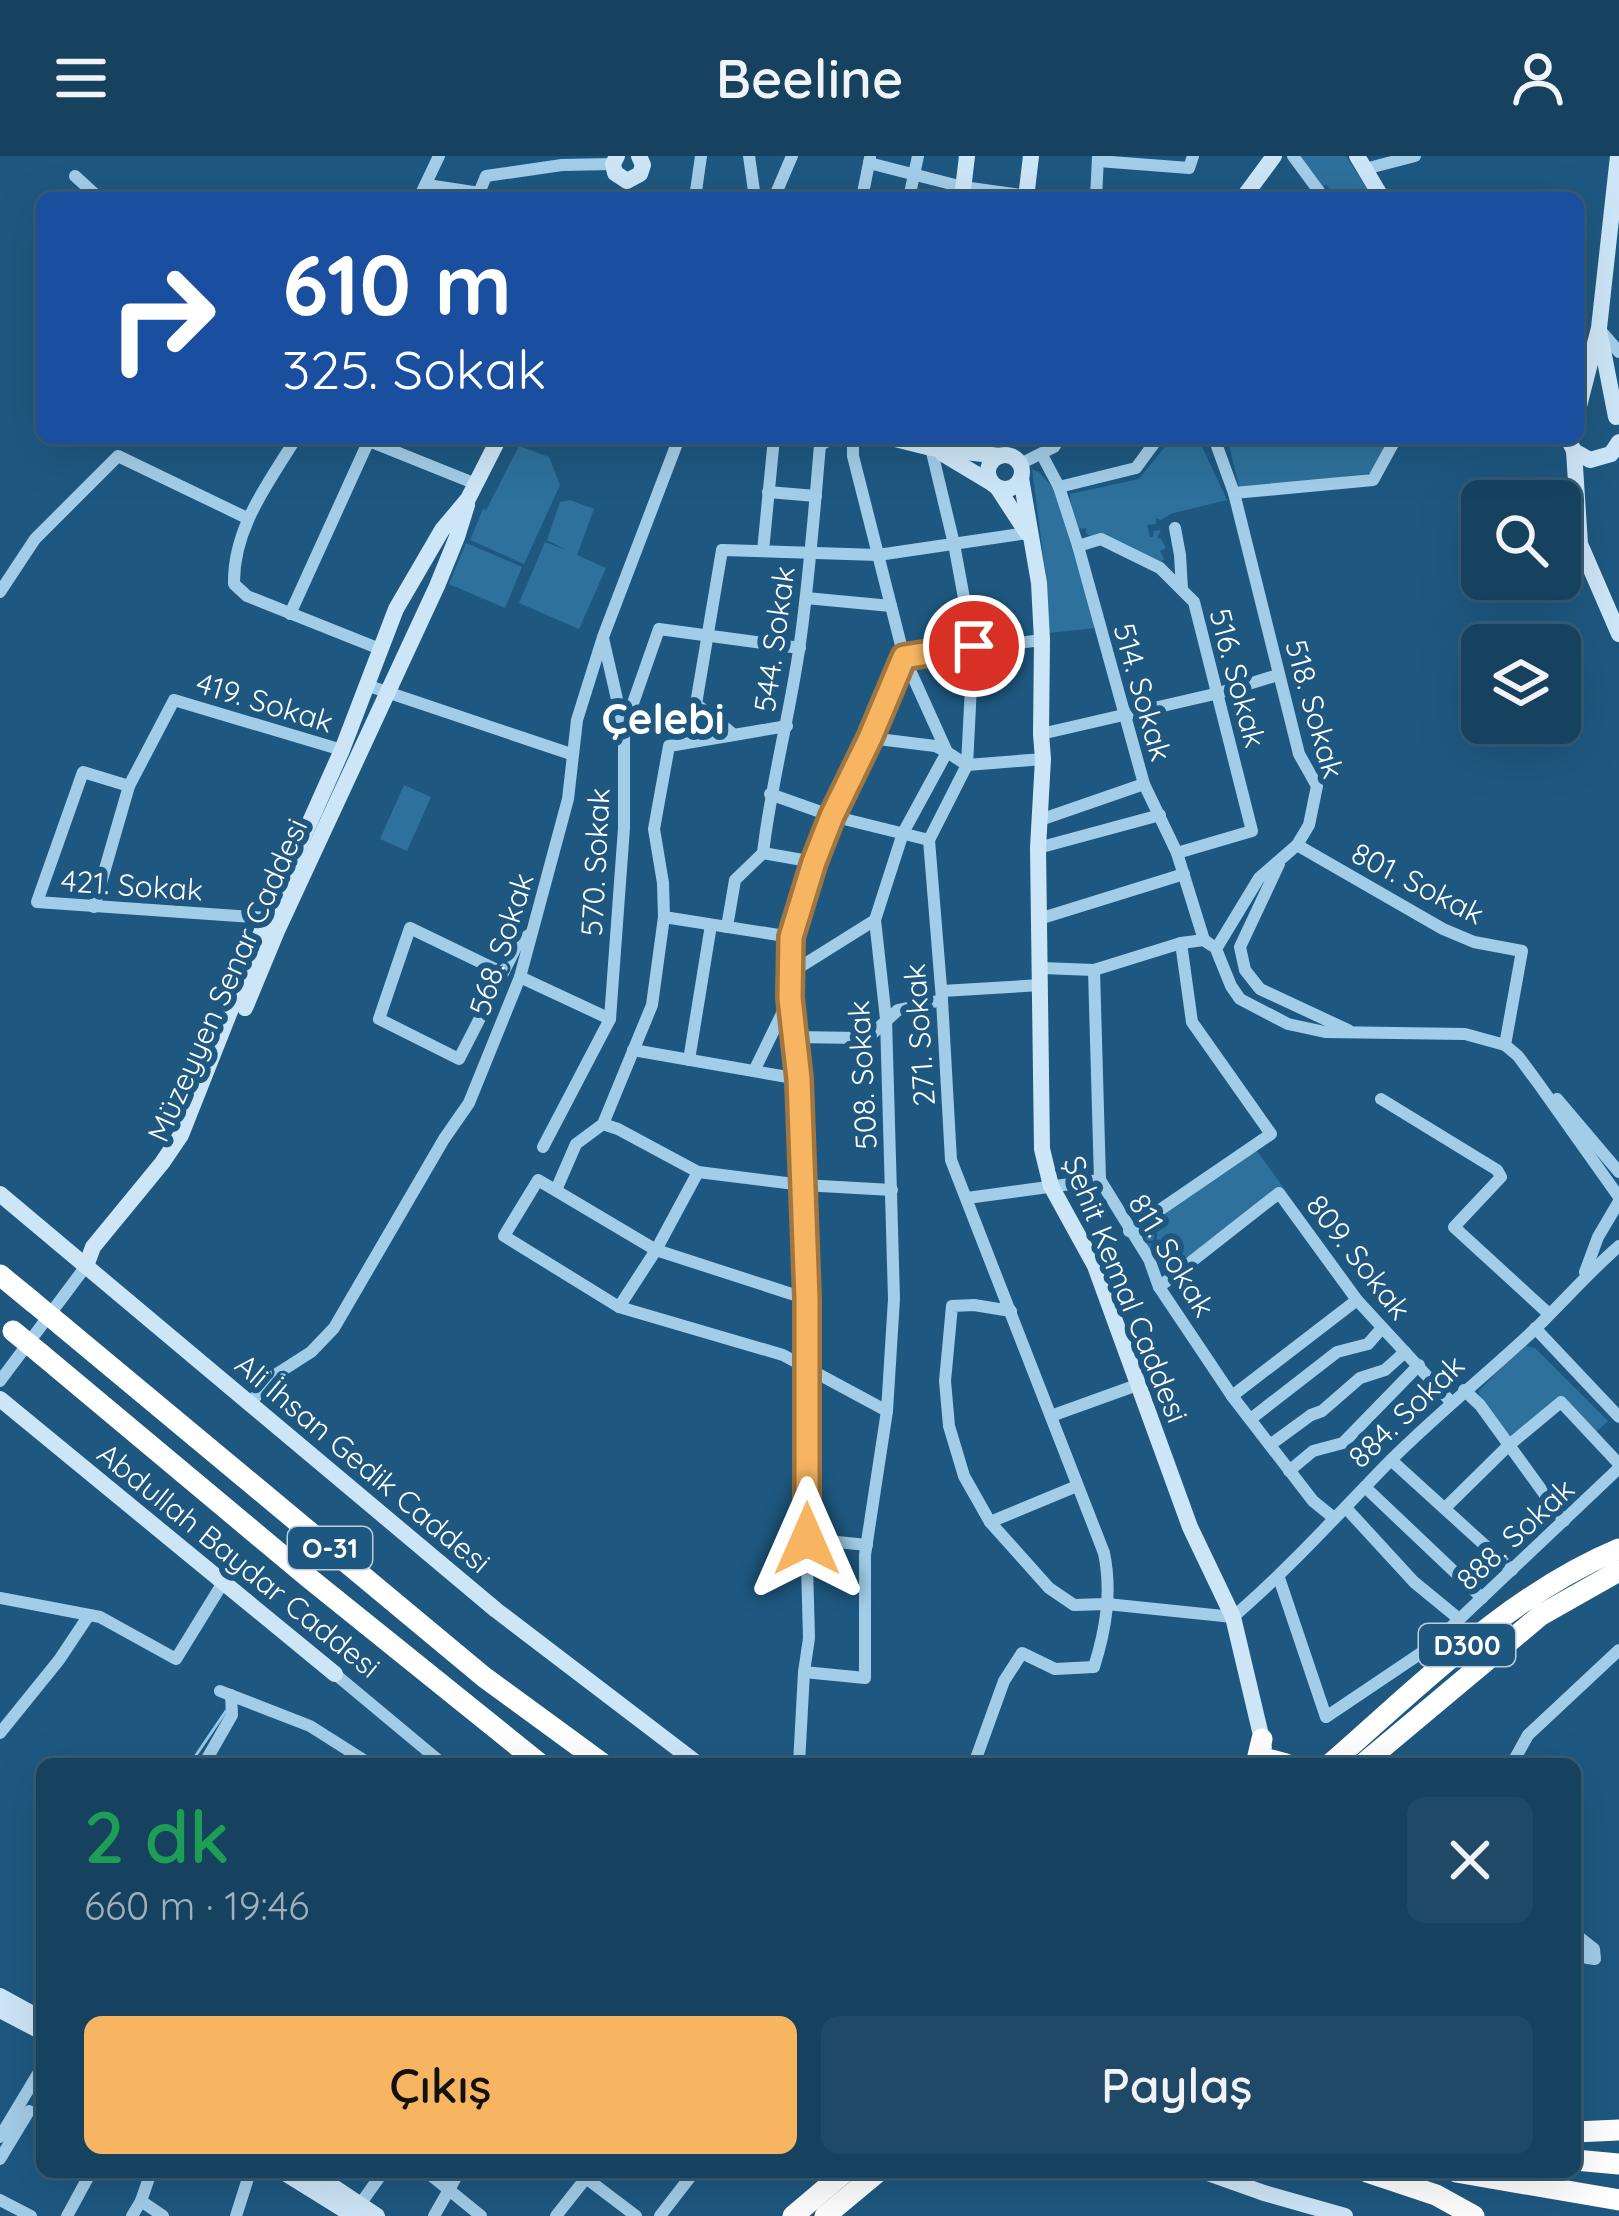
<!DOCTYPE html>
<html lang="tr">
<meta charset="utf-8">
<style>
:root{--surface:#164260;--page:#1f4966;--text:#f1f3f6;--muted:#9eb0bd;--line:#355b75;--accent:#f7b561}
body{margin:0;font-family:Quicksand,sans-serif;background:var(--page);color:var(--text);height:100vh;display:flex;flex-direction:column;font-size:45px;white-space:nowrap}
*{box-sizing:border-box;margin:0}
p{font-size:39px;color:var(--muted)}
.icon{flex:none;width:66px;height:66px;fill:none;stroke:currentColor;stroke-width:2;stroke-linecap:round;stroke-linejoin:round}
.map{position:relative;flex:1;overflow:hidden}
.side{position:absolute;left:36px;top:1602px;width:1545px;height:420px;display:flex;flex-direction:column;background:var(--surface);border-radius:18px;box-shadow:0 12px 48px #0002,0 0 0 3px var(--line)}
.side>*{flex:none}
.top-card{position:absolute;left:36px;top:36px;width:1548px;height:252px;border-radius:18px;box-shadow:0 12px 48px #0002,0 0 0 3px var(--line);background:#1a4fa0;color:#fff;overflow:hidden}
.buttons{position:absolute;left:1461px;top:324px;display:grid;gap:24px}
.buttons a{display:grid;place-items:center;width:120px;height:120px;border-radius:18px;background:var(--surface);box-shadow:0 12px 48px #0002,0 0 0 3px var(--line);font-size:60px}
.pin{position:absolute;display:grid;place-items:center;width:102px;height:102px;color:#fff;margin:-51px;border:6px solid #fff;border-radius:50%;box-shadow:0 3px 12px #0007}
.me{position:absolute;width:132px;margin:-66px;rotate:0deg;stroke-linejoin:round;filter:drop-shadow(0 0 9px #0008)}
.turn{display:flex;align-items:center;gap:42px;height:252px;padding:0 48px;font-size:54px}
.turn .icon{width:156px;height:156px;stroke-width:2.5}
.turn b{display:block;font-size:84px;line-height:102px}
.round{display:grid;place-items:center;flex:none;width:126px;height:126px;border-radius:18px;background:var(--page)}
.summary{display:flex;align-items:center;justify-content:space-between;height:204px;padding:0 48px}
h1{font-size:72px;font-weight:600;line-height:90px;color:#1e9e55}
.button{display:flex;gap:24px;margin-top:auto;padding:24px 48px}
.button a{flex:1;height:138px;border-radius:18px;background:var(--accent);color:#111;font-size:48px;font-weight:600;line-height:138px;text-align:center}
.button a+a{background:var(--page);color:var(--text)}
header{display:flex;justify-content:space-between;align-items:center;height:156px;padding:0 48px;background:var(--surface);font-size:54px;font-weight:600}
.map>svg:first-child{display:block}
</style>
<header><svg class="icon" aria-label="menu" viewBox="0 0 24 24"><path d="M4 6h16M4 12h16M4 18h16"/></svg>Beeline<svg class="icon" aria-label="person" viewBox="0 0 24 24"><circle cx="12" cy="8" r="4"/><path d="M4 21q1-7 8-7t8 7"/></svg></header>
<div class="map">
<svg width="1619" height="2060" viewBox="0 0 1619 2060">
<rect width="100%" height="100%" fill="#1e5880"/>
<!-- green -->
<g fill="#2e719c">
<polygon points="1299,0 1346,0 1373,42 1335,42 1326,28 1321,32"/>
<path d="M 1172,282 L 1198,282 L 1227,344 L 1170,358 L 1161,364 L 1156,362 L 1156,368 L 1147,369 L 1150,381 L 1153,381 L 1154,375 L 1161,374 L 1157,382 L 1161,383 L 1166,392 L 1160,395 L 1164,403 L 1158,409 L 1092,381 L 1086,377 L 1086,372 L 1079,373 C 1068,364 1072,350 1070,338 L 1139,323 Z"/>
<polygon points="1243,282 1392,282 1371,317 1240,335 1228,285"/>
<polygon points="519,290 549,301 560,329 524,408 470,384 483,353 486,354"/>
<polygon points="1032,313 1040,317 1054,333 1096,472 1048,477 1046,421"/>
<polygon points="570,344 594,353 577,399 606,412 579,473 519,447 545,386 566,394 547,384 560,346"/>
<polygon points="466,387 522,411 505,452 449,428"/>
<polygon points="404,629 431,641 407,695 380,683"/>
<polygon points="1254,991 1283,1031 1167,1119 1137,1075"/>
<polygon points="1522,1189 1535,1192 1608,1265 1596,1276 1568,1246 1508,1290 1480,1249 1479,1235"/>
</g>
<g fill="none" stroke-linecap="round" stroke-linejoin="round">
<!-- stream -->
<polyline stroke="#96caea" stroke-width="3" points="190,1608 226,1555"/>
<!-- street -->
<g stroke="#a2cde8" stroke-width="12">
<polyline points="749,0 755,42"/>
<polyline points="1293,0 1324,42"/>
<polyline points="1098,5 1189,12 1193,0"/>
<polyline points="869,7 963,31 1044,42"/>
<polyline points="1365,13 1415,0"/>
<polyline points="75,20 99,42"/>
<polyline points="427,29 480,37"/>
<polyline points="419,42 439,0"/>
<polyline points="477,42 486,20 562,9 613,8"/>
<polyline points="695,42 701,0"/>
<polyline points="774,42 792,0"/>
<polyline points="862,42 870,2"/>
<polyline points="909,42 918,0"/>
<polyline points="1096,42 1098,1"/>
<polyline points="1600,174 1619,196"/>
<path d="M 296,282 C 268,328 233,372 234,428 L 247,440 L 380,493"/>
<polyline points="1214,282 1234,337 1299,598 1317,630 1309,669 1297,689 1259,722 1216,793"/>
<polyline points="369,285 476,328"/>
<path d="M 931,292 L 954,388 L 973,491 L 967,609 L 929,684 L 942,844 L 951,1004 L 1104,1397 C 1112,1436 1106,1473 1094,1511 L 1055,1513 L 1022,1497 L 1004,1525 L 974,1608"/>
<polyline points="1042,299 1059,331 1078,390 1144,628 1177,697 1204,784"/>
<polyline points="1020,308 1054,291 1060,282"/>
<polyline points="1059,331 1136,312 1158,282"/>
<polyline points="768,336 816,340"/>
<polyline points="1234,337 1373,324 1396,282"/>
<polyline points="1175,372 1180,399 1182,433"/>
<polyline points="1078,390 1101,383 1160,412 1194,446 1252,675 1177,697"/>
<polyline points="763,395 774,282"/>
<polyline points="0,436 35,383 118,300 247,362"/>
<polyline points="806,442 891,450"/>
<polyline points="290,458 370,282"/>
<polyline points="1042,484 904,501 947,596 967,609 1043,603"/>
<polyline points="366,529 571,598"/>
<polyline points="625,570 659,473 800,492"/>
<polyline points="787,570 734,579 696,548 722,394 878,399 1027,377"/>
<polyline points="1041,578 1219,537 1278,519"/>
<polyline points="734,579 669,590 654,673 663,727 664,761 791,781"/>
<polyline points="129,630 83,616 37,746 267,762"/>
<polyline points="770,638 832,660 929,684"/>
<polyline points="1040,664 1144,628"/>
<polyline points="1297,689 1443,773 1474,786 1522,795 1505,889"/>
<polyline points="1038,692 1160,659"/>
<path d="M 763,697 C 771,628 789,562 799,494 C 809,426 814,358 820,289 L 834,282"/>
<polyline points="763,697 814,706"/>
<polyline points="1279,708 1240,791 1245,814 1260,833 1348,874"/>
<polyline points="94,751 129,630 174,544 342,594"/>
<polyline points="1039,763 1184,718"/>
<polyline points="727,771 735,724 763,697"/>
<polyline points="1216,793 1231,830 1240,843 1288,868 1325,876 1465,878 1505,889 1518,900 1538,927 1619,1041"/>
<polyline points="1042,812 1094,814 1181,787 1204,784 1211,789"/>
<polyline points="1094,814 1100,1024 1149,1103 1159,1131 1232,1240 1313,1345 1334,1362"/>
<polyline points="792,816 875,764"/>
<polyline points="503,817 459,903 379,863 410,772 503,817 519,785 531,778"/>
<polyline points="520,821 610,863"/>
<polyline points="942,835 1041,829"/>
<polyline points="794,881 861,882 873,877 898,854 942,844"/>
<polyline points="633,894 799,923"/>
<polyline points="689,904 711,769"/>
<polyline points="754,915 790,841"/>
<polyline points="1381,943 1497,1014 1501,1021 1454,1071 1549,1158"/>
<polyline points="1557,943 1619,1016"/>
<polyline points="603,968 618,973 698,1016 803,1029 892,1034"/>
<polyline points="543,991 610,863 624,672 624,574 603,482"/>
<polyline points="556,1034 576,988 603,968 652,849 664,761"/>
<polyline points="967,1042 1100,1024"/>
<polyline points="1129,1075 1271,978 1192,866 1181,787"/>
<polyline points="1585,1116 1598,1081 1618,1047"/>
<polyline points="1159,1131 1279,1037 1357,1144 1451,1246"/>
<polyline points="807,1143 656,1094 538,1024 504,1080 619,1151 783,1199 887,1255"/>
<polyline points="619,1151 656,1094 698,1016"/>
<path d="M 1011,1155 L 974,1149 L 952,1150 L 945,1225 L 949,1270 L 964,1320 L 990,1366 L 1049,1432 L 1074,1449 L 1107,1448 L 1233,1461 C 1289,1413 1338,1358 1390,1305 C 1436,1259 1486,1219 1534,1174 C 1563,1146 1589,1116 1619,1090"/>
<polyline points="1535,1172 1619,1261"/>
<polyline points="0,1225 86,1110"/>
<polyline points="1464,1234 1480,1249 1564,1365"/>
<polyline points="1232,1240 1357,1144"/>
<polyline points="250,1247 275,1219 311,1196 334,1172 444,983 469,947 520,821 568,643 577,564 603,481 679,282"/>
<polyline points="1051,1260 1137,1229"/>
<polyline points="1252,1262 1337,1196 1368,1188 1382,1172"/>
<polyline points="1270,1289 1311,1259 1322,1255 1360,1222 1385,1214 1405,1196"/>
<polyline points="1391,1304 1512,1414"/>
<polyline points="1289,1315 1313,1295 1343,1287 1419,1209"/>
<polyline points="1365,1331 1482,1442"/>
<polyline points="1346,1352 1414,1426 1459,1463"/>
<polyline points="1445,1352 1508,1290 1561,1246 1619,1308"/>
<polyline points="990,1366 1077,1330"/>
<polyline points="807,1383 867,1389"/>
<polyline points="1279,1422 1326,1561 1430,1491 1619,1312"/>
<polyline points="0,1442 100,1461 176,1503 224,1425"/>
<polyline points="804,1516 865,1522 865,1399 887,1255 894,1143 886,863 875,764 903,677 947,596 935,590 870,582"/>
<polyline points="335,1518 443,1608"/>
<polyline points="220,1535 310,1570 370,1608"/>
<polyline points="0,1577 59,1504 89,1459"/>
<polyline points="204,1608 232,1559 231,1539"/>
<polyline points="799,1608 804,1516 809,1482 807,1409 807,1143 799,923 790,841 791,781 814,706 832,660 870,582 904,501 853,300 853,282"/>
<polyline points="1512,1608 1528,1579 1619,1494"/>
<polyline points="1575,1778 1594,1793 1595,1803 1587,1802 1588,1791"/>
<polyline points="0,1981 42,1911"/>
<polyline points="0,2003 29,1955"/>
<polyline points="427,2016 481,2060"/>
<polyline points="578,2016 636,2060"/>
<polyline points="0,2044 31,2060"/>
<polyline points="141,2045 163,2060"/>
<polyline points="356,2054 383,2016"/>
<polyline points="67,2060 91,2016"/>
<polyline points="132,2060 141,2045 151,2016"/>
<polyline points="236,2060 250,2016"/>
<polyline points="434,2060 459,2016"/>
<polyline points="556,2060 586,2022"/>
<polyline points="660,2060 694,2016"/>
</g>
<!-- secondary -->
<g stroke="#cde6f7" stroke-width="16">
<polyline points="617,0 613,8 615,17 627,25 640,18 643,9 639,0"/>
<polyline points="1357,0 1382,42"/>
<polyline points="962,42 967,0"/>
<polyline points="1026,42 1031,0"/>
<polyline points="1243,42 1274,0"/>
<polyline points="1600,179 1616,261"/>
<polyline points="1578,254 1599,172 1618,0"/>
<polyline points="891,282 931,292 1000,300"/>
<polyline points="1568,282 1574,295 1590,304 1611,298 1619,286"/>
<polyline points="1574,295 1580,388 1619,478"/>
<polyline points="943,298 993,328"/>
<circle cx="1005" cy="316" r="17"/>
<polyline points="1021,322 1039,427 1042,484 1041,578 1043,603 1038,692 1042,993 1051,1030 1095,1110 1190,1371 1233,1461 1264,1592"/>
<polyline points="997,331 1027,377"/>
<polyline points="245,852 277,775 437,430 457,381 467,349"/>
<polyline points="0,1038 496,1454 698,1608"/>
<polyline points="86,1110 93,1091 162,1007 181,979 267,762 342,594 396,453 442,374 468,343 499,282"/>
<polyline points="0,1243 335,1518"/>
<polyline points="0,1840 42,1863"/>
<polyline points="0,1854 42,1876"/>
<polyline points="283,2016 354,2060"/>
<polyline points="311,2016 377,2060"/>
<polyline points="1205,2016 1264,2037 1345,2060"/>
</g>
<!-- highway -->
<g stroke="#fff" stroke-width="21">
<polyline points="0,1119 33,1146"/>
<polyline points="62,1170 484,1521 603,1608"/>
<polyline points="41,1198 309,1422 540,1608"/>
<polyline points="1271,1604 1286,1608"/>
<polyline points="1256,1608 1262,1583"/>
<path d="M 1330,1608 C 1420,1530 1507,1440 1619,1393"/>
<polyline points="1363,1608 1541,1459 1619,1415"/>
<polyline points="1575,1976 1619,1974"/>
<polyline points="1575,2004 1619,2008"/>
<polyline points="1367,2016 1436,2039 1474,2060"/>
<polyline points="1456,2016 1619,2044"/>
<polyline points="793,2060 845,2016"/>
<polyline points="825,2060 878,2016"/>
</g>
<!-- highway-bridge -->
<g stroke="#fff" stroke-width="21">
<polyline points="33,1146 62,1170"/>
<polyline points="13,1175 41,1198"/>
</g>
</g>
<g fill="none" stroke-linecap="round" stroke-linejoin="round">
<!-- route casing -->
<g stroke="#a1763f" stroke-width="30">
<polyline id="route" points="807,1383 807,1143 799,923 790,842 791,781 814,706 832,660 870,582 904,501 974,490"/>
</g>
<!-- route -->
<use href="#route" stroke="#f7b561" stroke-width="21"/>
</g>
<g text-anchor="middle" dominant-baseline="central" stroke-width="12" stroke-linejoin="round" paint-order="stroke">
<!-- shield labels -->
<g fill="#1e5880" stroke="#bccdd9" stroke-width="3">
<rect x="288" y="1371" width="84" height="42" rx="9"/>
<rect x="1419" y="1468" width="96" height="42" rx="9"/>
</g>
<g font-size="27" font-weight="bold" fill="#fff">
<text x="330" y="1392">O-31</text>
<text x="1467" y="1489">D300</text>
</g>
<!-- street labels -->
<g font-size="30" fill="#fff" stroke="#1e5880">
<text transform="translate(774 483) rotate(-82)">544. Sokak</text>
<text transform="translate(1238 522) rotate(75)">516. Sokak</text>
<text transform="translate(1143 536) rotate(74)">514. Sokak</text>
<text transform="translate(265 546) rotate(17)">419. Sokak</text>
<text transform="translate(1315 553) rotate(74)">518. Sokak</text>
<text transform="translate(595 706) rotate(-87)">570. Sokak</text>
<text transform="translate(1418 727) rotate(27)">801. Sokak</text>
<text transform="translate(132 729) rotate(4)">421. Sokak</text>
<text transform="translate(501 788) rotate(-72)">568. Sokak</text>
<text transform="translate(227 824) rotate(-66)">Müzeyyen Senar Caddesi</text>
<text transform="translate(919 879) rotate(-94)">271. Sokak</text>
<text transform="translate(862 919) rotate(-93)">508. Sokak</text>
<text transform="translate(1172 1099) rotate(59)">811. Sokak</text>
<text transform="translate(1359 1101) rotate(52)">809. Sokak</text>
<text transform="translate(1126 1133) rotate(68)">Şehit Kemal Caddesi</text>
<text transform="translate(1406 1255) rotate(-44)">884. Sokak</text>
<text transform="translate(363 1307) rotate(40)">Ali İhsan Gedik Caddesi</text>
<text transform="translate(1515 1378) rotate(-43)">888. Sokak</text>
<text transform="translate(239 1404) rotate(39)">Abdullah Baydar Caddesi</text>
</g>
<!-- district labels -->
<g font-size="42" font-weight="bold" fill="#fff" stroke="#1e5880">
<text x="663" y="562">Çelebi</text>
</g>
</g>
</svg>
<div class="buttons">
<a><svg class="icon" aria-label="search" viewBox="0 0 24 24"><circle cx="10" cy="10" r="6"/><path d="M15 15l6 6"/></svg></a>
<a><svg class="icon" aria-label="layers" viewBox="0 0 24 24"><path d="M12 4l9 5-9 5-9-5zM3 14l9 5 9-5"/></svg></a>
</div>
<div class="pin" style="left:974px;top:490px;background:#d93025"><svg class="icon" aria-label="arrive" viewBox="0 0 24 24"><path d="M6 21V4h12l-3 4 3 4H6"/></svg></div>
<svg class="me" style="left:807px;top:1383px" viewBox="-20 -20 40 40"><path d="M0-17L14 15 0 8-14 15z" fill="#f7b561" stroke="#fff" stroke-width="4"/></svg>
<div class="top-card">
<div class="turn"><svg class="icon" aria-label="right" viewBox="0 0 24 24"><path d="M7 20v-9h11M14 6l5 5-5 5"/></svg><div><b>610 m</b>325. Sokak</div></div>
</div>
<section class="side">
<div class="summary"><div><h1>2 dk</h1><p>660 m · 19:46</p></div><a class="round"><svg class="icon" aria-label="close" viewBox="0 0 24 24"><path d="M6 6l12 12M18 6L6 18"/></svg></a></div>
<div class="button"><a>Çıkış</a><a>Paylaş</a></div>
</section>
</div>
